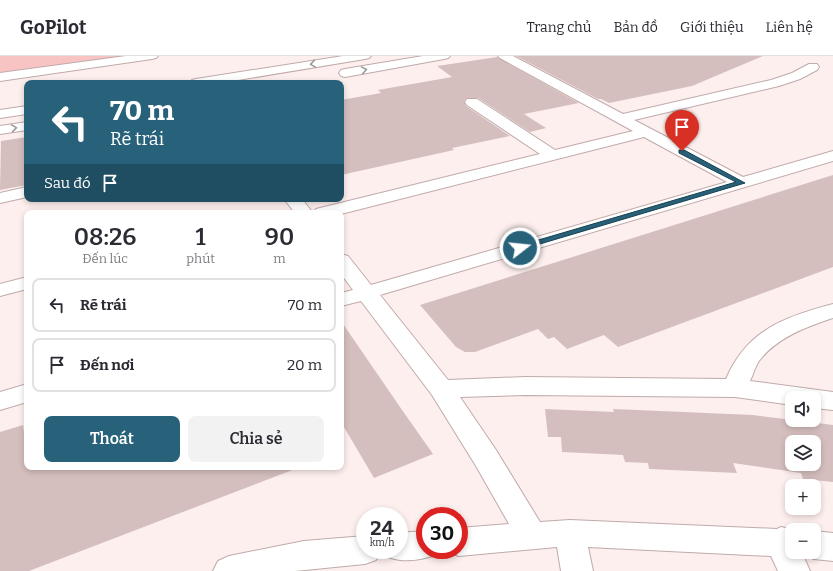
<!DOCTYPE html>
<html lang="vi">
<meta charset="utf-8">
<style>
:root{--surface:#fff;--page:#f2f2f3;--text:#2b2b33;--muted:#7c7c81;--line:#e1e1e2;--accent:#27617a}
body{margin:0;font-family:Bitter,serif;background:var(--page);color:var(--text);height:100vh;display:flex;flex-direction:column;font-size:15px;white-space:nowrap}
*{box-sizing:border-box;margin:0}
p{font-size:13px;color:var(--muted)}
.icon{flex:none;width:22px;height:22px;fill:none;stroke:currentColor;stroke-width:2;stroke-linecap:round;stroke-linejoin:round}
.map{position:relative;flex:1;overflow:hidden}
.sheet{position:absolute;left:24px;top:154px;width:320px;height:260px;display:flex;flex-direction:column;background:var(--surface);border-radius:8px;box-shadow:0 2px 6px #0003}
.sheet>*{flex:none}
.banner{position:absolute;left:24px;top:24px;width:320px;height:122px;border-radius:8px;box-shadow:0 2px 6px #0003;background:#27617a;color:#fff;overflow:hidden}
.tools{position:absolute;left:785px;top:335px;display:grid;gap:8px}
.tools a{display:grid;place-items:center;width:36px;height:36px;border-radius:8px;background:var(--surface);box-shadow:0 2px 6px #0003;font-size:20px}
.speed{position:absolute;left:356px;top:451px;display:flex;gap:8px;font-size:20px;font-weight:700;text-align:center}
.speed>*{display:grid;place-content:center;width:52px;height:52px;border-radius:50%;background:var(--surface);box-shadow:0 2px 6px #0003;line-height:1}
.speed small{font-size:10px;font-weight:400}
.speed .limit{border:6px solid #d22;background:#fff;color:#111}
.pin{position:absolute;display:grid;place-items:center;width:34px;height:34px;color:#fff;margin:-41px -17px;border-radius:50% 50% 50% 0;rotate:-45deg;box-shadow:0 0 4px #0007}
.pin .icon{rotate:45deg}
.me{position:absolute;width:44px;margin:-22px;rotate:74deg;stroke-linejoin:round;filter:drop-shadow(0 0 3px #0008)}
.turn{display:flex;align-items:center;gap:14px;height:84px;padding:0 20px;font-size:18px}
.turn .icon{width:52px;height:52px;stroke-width:2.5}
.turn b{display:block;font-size:28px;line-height:34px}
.then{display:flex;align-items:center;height:38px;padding:0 20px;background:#0003;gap:8px;font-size:15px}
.eta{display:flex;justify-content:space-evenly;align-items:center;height:68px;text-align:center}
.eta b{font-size:24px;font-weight:600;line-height:28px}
.primary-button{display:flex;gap:8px;margin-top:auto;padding:8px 20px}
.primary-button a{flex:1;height:46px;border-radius:8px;background:var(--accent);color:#fff;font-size:16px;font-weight:600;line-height:46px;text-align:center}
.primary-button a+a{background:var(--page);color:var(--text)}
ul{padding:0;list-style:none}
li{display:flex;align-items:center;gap:12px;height:54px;margin:0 8px 6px;padding:0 12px;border:2px solid var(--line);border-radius:8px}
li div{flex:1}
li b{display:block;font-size:15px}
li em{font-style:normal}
header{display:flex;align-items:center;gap:24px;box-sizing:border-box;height:56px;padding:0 20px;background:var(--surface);border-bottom:1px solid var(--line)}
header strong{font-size:19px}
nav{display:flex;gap:22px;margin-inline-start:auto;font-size:14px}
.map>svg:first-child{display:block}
</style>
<header>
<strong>GoPilot</strong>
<nav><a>Trang chủ</a><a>Bản đồ</a><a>Giới thiệu</a><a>Liên hệ</a></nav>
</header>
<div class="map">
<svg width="833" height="515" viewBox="0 0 833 515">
<rect width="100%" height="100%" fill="#fdefee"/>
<!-- green -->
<polygon fill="#f8c4c3" points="0,0 126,0 0,17"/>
<!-- building -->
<g fill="#d5bfbe" fill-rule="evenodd">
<polygon points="516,0 763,0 692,30 609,47 601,43 598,43"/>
<polygon points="497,1 579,47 524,58 546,72 530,76 478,42 467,42 464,45 466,50 510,80 452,92 454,94 341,119 341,44 381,37 378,34 452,21 437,10"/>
<polygon points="27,81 27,129 0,134 1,85"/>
<polygon points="833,119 833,211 618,291 604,279 567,293 554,281 548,283 538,273 475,296 465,296 456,291 420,249"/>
<polygon points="341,265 400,351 433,398 374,422 341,366"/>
<path d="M 545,353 L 614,356 L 613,353 L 753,359 L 833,369 L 833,426 L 803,423 L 801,417 L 733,407 L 737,417 L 649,413 L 648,407 L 625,406 L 623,399 L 562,396 L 561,381 L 548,381 ZM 792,386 L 814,386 L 814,408 L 792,408 Z"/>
<polygon points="23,369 24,377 27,376 27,411 295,411 295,413 29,515 0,515 0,376"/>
</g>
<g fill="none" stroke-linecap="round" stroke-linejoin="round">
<!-- street casing -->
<g stroke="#c0aaaa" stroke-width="2">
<g id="street">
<polygon points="126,0 158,0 156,2 152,3 0,25 0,17"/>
<path d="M 498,0 L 513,0 L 623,58 L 771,24 L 792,17 L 809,8 L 817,8 L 819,11 L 817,14 L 800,23 L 779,30 L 634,64 L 743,121 L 833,95 L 833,105 L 380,239 L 448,324 L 525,321 L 726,323 C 747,274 784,261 833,248 L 833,262 C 806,271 776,282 759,305 C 755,311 753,319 750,325 L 833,336 L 833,354 L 814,352 L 814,342 L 792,342 L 792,349 L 735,341 L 525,339 L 460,341 L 496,394 L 540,466 L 570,464 L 777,473 L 781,471 L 794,474 L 792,474 L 792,496 L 814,496 L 814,475 L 833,477 L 833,505 L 814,503 L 802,497 L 810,515 L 778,515 L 771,500 L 588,491 L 593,515 L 561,515 L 557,491 L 459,500 L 448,496 L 447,494 L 459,494 L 459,472 L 509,468 L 476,410 L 432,339 L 361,245 L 341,250 L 341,237 L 353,234 L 341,218 L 341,198 L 348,200 L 371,229 L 727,126 L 644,81 L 341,158 L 313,157 L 316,153 L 540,98 L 467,49 L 465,46 L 467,43 L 477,43 L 555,94 L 633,75 L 500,2 Z"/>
<polygon points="27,131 27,141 0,147 0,137"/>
<polygon points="284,143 302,143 313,157 295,157"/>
<polygon points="27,221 27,233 0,240 0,228"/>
<polygon points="27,328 27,346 0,354 0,336"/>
<path d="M 425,475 L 425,494 L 438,494 L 436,499 C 420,504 404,507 388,501 L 385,494 L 399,494 L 399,477 Z"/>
<polygon points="365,480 365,494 381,494 376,504 365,508 295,515 213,515 218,505 229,500 304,485"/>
</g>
</g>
<!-- highway casing -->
<g stroke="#c0aaaa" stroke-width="2">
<g id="highway">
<polygon points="343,0 371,0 369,2 365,3 220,27 190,27 192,24 196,23"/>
<polygon points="423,0 450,0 448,2 444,3 345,21 341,20 339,17 341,14 345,13"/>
<polygon points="27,50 27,58 0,62 0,54"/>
<polygon points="27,66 27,74 0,78 0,70"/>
</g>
</g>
<!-- street -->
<use href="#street" fill="#fff" fill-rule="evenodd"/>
<!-- highway -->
<use href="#highway" fill="#fff" fill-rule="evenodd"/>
</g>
<!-- one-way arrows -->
<defs><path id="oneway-chevron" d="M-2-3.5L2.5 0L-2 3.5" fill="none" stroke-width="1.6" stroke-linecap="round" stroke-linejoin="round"/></defs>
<g stroke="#9c9999">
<use href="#oneway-chevron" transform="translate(313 8) rotate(171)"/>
<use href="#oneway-chevron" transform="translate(364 14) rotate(-10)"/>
<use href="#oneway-chevron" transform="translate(14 72) rotate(-9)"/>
</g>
<!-- route -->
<polygon fill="#27617a" stroke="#193f4f" points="679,94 684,94 745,127 523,193 520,194 516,192 518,190 736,126 679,97"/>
</svg>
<div class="tools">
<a><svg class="icon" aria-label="sound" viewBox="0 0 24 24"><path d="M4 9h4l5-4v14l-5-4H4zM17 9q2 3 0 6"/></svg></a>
<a><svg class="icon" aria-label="layers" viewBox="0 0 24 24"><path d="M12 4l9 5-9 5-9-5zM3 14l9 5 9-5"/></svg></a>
<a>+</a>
<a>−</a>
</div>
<div class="speed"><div>24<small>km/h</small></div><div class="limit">30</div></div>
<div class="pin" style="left:682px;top:95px;background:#d93025"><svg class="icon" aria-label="arrive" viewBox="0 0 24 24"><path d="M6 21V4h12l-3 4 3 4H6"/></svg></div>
<svg class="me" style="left:520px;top:192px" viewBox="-20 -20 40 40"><circle r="17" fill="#27617a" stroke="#fff" stroke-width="3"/><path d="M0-11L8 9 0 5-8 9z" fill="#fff"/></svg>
<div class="banner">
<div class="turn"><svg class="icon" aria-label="left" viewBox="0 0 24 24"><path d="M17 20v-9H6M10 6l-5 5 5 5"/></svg><div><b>70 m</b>Rẽ trái</div></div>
<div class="then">Sau đó<svg class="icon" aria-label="arrive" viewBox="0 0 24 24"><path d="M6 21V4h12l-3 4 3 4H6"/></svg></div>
</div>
<section class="sheet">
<div class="eta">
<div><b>08:26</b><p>Đến lúc</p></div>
<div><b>1</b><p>phút</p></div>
<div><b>90</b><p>m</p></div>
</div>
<ul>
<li><svg class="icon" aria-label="left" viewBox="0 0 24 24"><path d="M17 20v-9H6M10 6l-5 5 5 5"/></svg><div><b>Rẽ trái</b></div><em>70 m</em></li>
<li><svg class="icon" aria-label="arrive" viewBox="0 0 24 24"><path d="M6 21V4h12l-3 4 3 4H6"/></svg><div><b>Đến nơi</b></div><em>20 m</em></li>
</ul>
<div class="primary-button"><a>Thoát</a><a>Chia sẻ</a></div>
</section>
</div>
